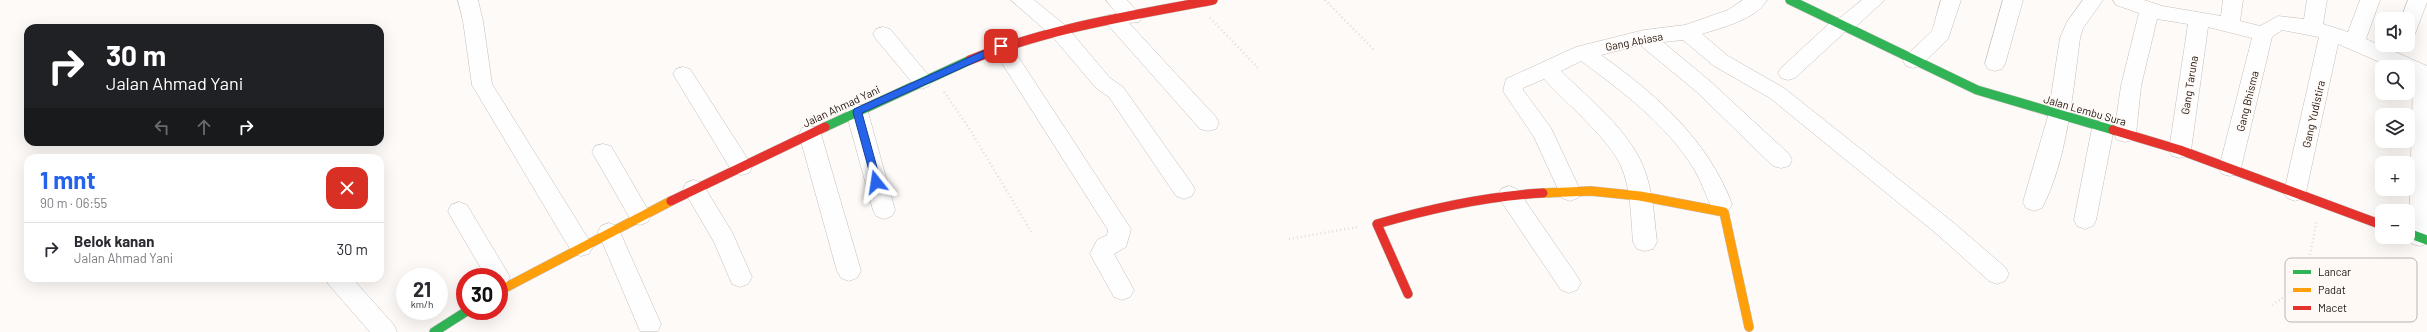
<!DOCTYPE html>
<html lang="id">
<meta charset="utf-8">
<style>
:root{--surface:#fff;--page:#f7f7f7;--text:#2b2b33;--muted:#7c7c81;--line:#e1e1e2;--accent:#2563eb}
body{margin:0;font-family:Barlow,sans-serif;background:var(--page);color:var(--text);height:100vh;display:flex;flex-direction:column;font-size:15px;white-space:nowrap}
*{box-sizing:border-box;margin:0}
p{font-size:13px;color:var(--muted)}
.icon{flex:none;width:22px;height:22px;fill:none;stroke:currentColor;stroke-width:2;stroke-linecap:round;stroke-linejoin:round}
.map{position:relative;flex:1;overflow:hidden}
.drawer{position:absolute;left:24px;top:154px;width:360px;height:128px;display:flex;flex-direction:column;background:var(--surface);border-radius:12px;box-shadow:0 4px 16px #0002}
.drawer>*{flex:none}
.guide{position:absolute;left:24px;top:24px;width:360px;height:122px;border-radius:12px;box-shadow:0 4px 16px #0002;background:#202124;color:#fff;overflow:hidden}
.fabs{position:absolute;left:2375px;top:12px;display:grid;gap:8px}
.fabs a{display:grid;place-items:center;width:40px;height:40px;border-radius:8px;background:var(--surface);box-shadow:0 4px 16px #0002;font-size:20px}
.speed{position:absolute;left:396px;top:268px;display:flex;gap:8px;font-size:20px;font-weight:700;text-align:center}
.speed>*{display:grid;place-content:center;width:52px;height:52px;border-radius:50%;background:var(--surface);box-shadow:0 4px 16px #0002;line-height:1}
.speed small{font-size:10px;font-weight:400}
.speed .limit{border:6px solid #d22;background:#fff;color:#111}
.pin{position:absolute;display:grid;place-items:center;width:34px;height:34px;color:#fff;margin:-17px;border-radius:8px;box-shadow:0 2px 6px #0006}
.me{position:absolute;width:44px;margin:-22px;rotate:345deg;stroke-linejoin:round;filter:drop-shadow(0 0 3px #0008)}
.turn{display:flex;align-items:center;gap:14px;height:84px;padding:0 16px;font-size:18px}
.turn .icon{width:52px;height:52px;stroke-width:2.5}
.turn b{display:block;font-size:28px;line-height:34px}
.lanes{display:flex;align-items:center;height:38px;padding:0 16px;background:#0003;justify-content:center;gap:20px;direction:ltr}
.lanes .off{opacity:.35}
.round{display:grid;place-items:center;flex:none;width:42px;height:42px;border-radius:12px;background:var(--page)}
.headline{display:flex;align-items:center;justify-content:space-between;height:68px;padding:0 16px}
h1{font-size:24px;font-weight:700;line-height:30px;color:var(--accent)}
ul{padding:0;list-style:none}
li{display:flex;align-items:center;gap:12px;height:52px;padding:0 16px;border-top:1px solid var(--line)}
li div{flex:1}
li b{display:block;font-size:15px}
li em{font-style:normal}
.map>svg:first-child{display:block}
</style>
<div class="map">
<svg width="2427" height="332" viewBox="0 0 2427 332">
<rect width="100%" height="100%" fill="#fdfaf8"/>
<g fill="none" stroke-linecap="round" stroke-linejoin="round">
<!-- street casing -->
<g stroke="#c4beba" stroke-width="1">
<g id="street">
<polygon points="458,0 478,0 483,21 492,84 589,240 593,247 589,254 581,256 573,254 472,85 463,21"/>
<polygon points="1011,0 1034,0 1066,26 1110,78 1123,87 1192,184 1195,190 1192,196 1184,199 1176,196 1109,97 1096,88 1052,36"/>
<polygon points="1106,0 1127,0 1142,17 1139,22 1129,23 1216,117 1219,123 1216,129 1208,131 1200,129 1108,25 1105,20 1108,15 1117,14"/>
<path d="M 1743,0 L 1767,0 C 1755,20 1723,27 1702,34 L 1728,56 L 1784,88 L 1954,223 L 2005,267 L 2009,274 L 2005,281 L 1997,284 L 1989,281 L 1938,235 L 1770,98 L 1714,66 L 1683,40 L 1663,42 L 1711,82 L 1789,154 L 1792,160 L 1789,166 L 1781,168 L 1773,166 L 1697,92 L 1640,45 L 1601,55 C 1656,94 1708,140 1732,204 L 1729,210 L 1721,213 L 1713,210 C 1706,197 1702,182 1694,169 C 1667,125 1622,91 1581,61 L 1561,71 C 1589,99 1627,128 1643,166 C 1653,190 1654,217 1657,242 L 1653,249 L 1645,251 L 1637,249 L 1633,242 C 1631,217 1631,189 1621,166 C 1610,140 1564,101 1544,79 L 1523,88 L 1523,90 L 1551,128 L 1581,192 L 1578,198 L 1570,201 L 1562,198 L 1534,137 L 1503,91 L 1506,79 L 1576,47 L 1644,30 L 1685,25 L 1728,10 Z"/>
<polygon points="1862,0 1885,0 1852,30 1845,32 1795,78 1788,80 1781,78 1778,73 1781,68 1834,19 1841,17"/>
<polygon points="1941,0 1961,0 1948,39 1920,66 1913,68 1906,66 1903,61 1906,56 1932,31"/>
<polygon points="2003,0 2023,0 2005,64 2002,69 1995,71 1988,69 1985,64"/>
<path d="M 2083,0 L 2103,0 L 2083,28 L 2080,38 C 2073,91 2067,161 2042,208 L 2034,211 L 2026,208 L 2023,202 L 2048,116 L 2060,38 L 2067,22 Z"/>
<polygon points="2113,0 2144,0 2162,6 2221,16 2223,0 2243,0 2240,21 2260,26 2278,16 2304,19 2307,0 2327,0 2323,24 2348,32 2360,0 2380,0 2366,39 2427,66 2427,244 2420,246 2412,244 2409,237 2413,77 2408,75 2408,67 2391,67 2338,44 2306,192 2303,198 2295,201 2287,198 2284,192 2319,37 2282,30 2272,37 2241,168 2238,174 2230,176 2222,174 2219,168 2252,38 2208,27 2191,150 2188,156 2180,158 2172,156 2169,150 2188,24 2157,19 2141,86 2136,134 2133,140 2125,142 2117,140 2114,134 2121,86 2139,13 2116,5"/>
<polygon points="2408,0 2427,0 2427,2 2415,34 2408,36 2408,19 2401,19"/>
<polygon points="883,27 890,29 929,76 932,81 929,86 922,89 915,86 876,39 873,34 876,29"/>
<polygon points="1001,39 1008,41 1131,229 1126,247 1114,254 1134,290 1130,297 1122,300 1114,297 1090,254 1097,240 1107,235 1108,230 991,46 994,41"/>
<polygon points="683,67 690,69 749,161 752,167 749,173 741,175 733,173 673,74 676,69"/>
<polygon points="857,104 865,106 868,112 895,210 892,216 884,219 876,216 873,210 846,112 849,106"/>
<polygon points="2103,120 2111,122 2114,128 2096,220 2093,226 2085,229 2077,226 2074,220 2092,128 2095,122"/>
<polygon points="810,126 818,128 821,134 861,271 857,278 849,281 841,278 837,271 799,134 802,128"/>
<polygon points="603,144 611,146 648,210 651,216 648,222 640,225 632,222 592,152 595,146"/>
<polygon points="694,180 702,183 732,232 752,277 748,284 740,287 732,284 714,242 683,189 686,183"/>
<polygon points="1509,186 1517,189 1577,276 1581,283 1577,290 1569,293 1561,290 1501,201 1498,195 1501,189"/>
<polygon points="459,202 467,205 506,270 510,277 506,284 499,286 499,277 486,277 451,217 448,211 451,205"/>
<polygon points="609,223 617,226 620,232 661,324 658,331 640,331 637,324 598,232 601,226"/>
<polygon points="325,278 352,278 394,325 397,332 370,332 329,285"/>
</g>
</g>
<!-- fast casing -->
<g stroke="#c4beba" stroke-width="10">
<g id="fast">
<polyline points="1790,0 1977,90 2113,130"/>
<polyline points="825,127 970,60"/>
<polyline points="2408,233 2427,240"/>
<polyline points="434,332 467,311"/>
</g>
</g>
<!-- slow casing -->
<g stroke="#c4beba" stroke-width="10">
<g id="slow">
<polyline points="1543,193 1591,191 1640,196 1724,212 1749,327"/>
<polyline points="499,291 671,201"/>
</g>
</g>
<!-- jam casing -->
<g stroke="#c4beba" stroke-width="10">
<g id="jam">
<path d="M 970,60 C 1048,28 1130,16 1213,0"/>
<polyline points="2113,130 2180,150 2382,225"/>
<polyline points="671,201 825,127"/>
<path d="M 1408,294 L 1377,224 C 1432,208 1486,196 1543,193"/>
</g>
</g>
<!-- path -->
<g stroke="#dfdede" stroke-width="2.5" stroke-dasharray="1 3" stroke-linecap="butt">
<polyline points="1325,0 1375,51"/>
<polyline points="1210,18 1259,69"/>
<polyline points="944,92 969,128 1032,233"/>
<polyline points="1289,239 1357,227"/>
<polyline points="2272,305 2304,284 2317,220"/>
</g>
<!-- street -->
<use href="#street" fill="#fffefe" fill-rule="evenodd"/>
<!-- fast -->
<use href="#fast" stroke="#30b455" stroke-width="9"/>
<!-- slow -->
<use href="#slow" stroke="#ff9f0a" stroke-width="9"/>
<!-- jam -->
<use href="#jam" stroke="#e5322d" stroke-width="9"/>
</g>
<!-- route -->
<polygon fill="#2563eb" stroke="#184099" points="1001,43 1006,46 1004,49 862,113 881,182 880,185 873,185 853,112 854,109"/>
<g text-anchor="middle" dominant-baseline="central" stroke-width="3" stroke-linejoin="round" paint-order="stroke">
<!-- street labels -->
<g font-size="11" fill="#1c120d" stroke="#fff9f6">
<text transform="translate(1634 41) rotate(-11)">Gang Abiasa</text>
<text transform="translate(2189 85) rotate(-81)">Gang Taruna</text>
<text transform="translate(2247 101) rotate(-76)">Gang Bhisma</text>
<text transform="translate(841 106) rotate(-25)">Jalan Ahmad Yani</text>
<text transform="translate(2085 110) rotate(16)">Jalan Lembu Sura</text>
<text transform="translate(2313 114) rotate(-77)">Gang Yudistira</text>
</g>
</g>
<!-- legend -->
<rect x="2285" y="258" width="132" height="64" rx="6" fill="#fff9f6" stroke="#bbb4b0" stroke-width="1"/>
<rect x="2293" y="270" width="18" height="4" fill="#30b455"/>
<rect x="2293" y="288" width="18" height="4" fill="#ff9f0a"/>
<rect x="2293" y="306" width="18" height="4" fill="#e5322d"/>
<g font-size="11" fill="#1c120d">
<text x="2318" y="276">Lancar</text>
<text x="2318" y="294">Padat</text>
<text x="2318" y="312">Macet</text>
</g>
</svg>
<div class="fabs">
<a><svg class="icon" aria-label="sound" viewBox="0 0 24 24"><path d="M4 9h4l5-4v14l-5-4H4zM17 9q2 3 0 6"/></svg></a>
<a><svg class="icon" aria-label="search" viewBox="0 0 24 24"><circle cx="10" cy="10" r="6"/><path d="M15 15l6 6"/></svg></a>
<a><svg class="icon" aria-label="layers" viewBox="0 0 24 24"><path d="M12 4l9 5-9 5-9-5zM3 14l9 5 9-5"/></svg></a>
<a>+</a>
<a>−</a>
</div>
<div class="speed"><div>21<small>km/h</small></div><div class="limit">30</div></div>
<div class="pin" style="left:1001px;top:46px;background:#d93025"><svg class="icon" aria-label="arrive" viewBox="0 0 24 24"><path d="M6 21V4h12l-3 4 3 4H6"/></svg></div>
<svg class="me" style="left:876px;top:182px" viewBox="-20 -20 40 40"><path d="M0-17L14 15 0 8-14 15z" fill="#2563eb" stroke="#fff" stroke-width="4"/></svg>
<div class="guide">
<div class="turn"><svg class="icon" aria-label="right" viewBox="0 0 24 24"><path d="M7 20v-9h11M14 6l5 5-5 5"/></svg><div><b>30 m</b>Jalan Ahmad Yani</div></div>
<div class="lanes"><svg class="icon off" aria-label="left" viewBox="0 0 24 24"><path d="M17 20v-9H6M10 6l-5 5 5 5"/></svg><svg class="icon off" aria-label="ahead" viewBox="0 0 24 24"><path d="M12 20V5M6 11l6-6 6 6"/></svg><svg class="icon" aria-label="right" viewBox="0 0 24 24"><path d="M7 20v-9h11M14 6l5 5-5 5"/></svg></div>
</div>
<section class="drawer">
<div class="headline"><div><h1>1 mnt</h1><p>90 m · 06:55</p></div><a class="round" style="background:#d93025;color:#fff"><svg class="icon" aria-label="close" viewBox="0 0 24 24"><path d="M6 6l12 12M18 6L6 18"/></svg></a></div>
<ul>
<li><svg class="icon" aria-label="right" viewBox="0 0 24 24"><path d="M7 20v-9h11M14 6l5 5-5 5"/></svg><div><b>Belok kanan</b><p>Jalan Ahmad Yani</p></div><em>30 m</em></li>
</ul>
</section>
</div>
